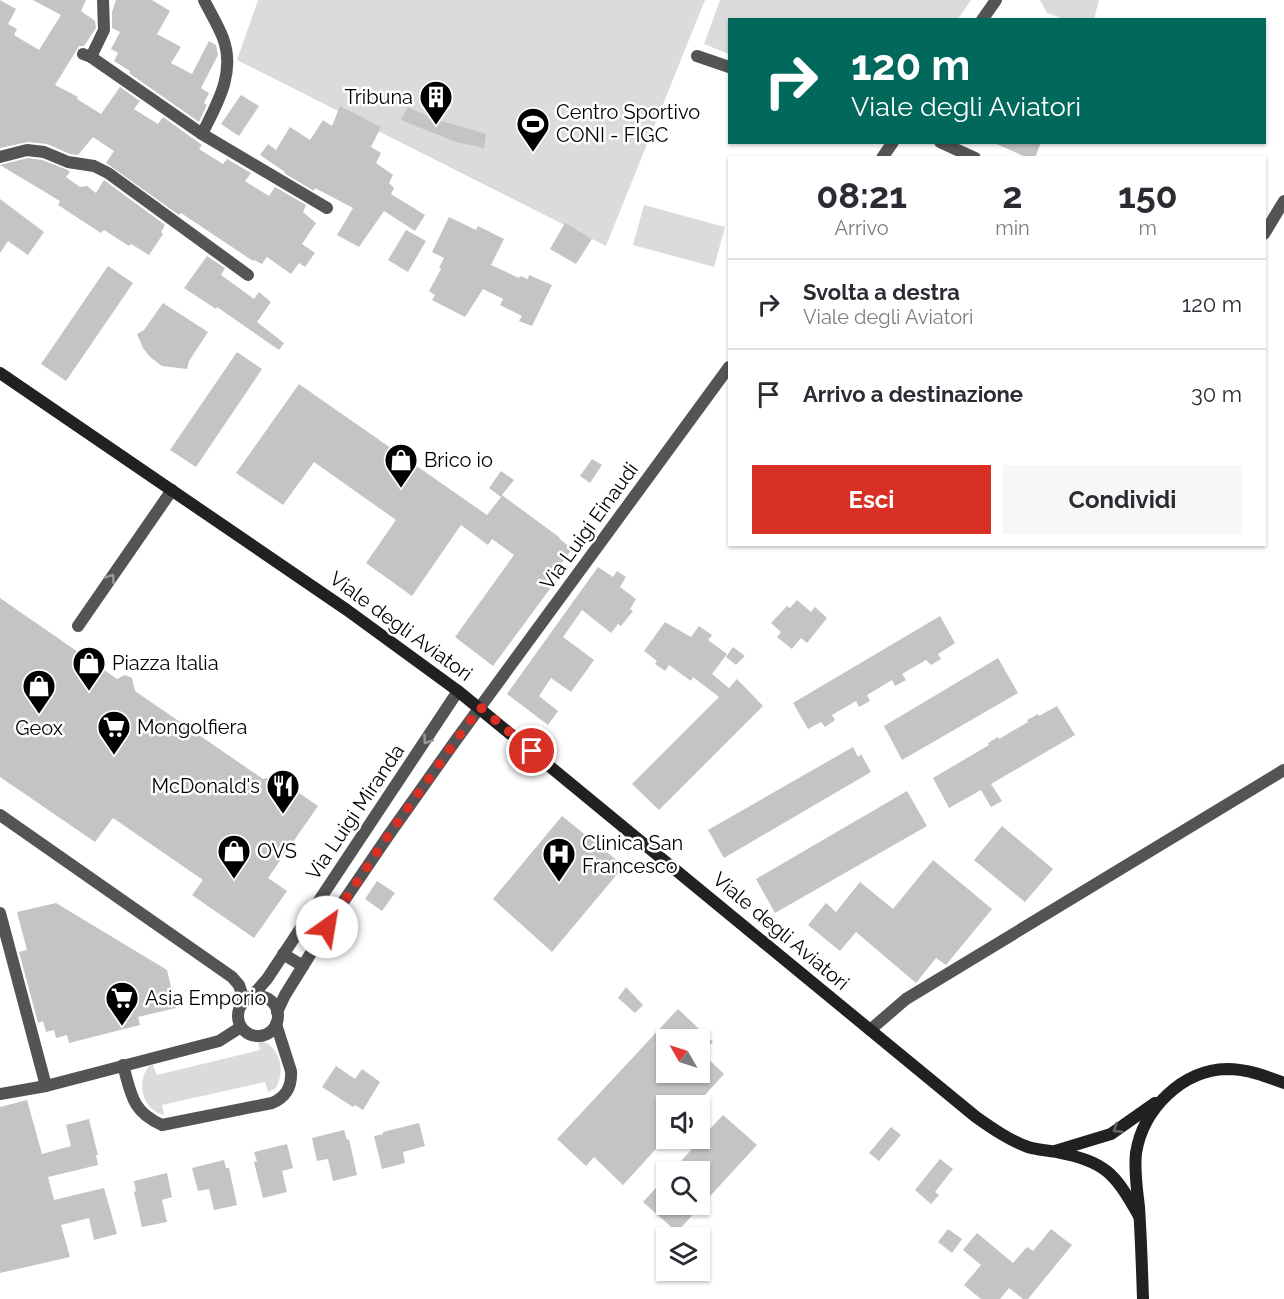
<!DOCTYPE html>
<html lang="it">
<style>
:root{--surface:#fff;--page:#f7f7f7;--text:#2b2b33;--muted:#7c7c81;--line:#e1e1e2;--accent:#d93025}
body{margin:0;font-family:Raleway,sans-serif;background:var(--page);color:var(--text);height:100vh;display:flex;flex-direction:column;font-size:22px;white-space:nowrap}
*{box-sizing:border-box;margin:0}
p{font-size:20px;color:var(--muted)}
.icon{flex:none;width:33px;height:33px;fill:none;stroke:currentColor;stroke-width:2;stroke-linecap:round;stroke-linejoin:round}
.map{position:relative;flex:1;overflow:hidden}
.panel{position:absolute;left:728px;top:156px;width:538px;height:390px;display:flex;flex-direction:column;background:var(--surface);border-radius:0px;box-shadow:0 2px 4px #0004}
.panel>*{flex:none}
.banner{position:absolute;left:728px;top:18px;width:538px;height:126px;border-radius:0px;box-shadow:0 2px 4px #0004;background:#00695c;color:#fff;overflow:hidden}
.needle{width:39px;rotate:309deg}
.fabs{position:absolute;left:656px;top:1029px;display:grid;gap:12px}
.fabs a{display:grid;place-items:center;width:54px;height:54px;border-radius:0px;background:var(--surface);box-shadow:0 2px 4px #0004;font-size:30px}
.pin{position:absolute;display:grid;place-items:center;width:51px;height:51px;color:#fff;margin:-26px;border:3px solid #fff;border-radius:50%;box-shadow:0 2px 6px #0007}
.me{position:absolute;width:66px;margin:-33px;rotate:32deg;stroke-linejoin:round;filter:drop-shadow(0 0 4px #0008)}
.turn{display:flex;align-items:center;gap:21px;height:126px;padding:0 24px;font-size:27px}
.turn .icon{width:78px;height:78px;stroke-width:2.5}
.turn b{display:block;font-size:42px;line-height:51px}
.eta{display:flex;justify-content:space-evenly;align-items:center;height:102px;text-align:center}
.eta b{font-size:36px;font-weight:700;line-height:42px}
.cta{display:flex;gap:12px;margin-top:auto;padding:12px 24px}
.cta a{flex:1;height:69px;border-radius:0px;background:var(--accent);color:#fff;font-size:24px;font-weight:700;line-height:69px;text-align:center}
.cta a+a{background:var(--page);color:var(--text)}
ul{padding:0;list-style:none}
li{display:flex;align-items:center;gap:18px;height:90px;padding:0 24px;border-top:2px solid var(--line)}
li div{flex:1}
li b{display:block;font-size:22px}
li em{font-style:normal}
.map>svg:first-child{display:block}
</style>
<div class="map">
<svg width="1284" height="1299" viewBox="0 0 1284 1299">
<rect width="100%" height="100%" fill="#fff"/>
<!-- green -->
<g fill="#dbdbdb">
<polygon points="258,0 705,0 606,246 237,60"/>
<polygon points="720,0 971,0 958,19 729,20 729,54 704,44"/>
<polygon points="1040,0 1099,0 1094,19 1064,19 1047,13"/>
<polygon points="644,205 725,227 714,267 633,245"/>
<path d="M 261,1040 C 281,1048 286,1072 275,1089 L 268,1092 L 265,1082 L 162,1105 L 164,1115 C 142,1110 136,1082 149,1066 L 153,1065 L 157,1075 L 260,1050 L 258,1042 Z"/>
</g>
<!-- building -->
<g fill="#c4c4c4" fill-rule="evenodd">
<polygon points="0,0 16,9 8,24 17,29 14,35 39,50 61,15 33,0 86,0 81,11 95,21 96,28 84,46 79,46 76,51 55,85 78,97 77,99 101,114 120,87 140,101 134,109 158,124 163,117 202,145 199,149 223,164 227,159 251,173 245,181 269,196 275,187 306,205 303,212 316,223 302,244 315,253 305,267 299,263 291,274 267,257 262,264 254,260 253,261 181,213 179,215 106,163 114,151 93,137 78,155 70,154 47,144 28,142 0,148"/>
<polygon points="116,0 152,0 170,11 157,34 181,47 171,63 192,74 209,41 216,45 218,55 201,88 209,93 204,103 207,105 199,122 129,73 130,71 114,61 118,53 111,49 120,32 112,28 112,12"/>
<polygon points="241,95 259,106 239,136 221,124"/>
<polygon points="340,106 381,127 371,147 381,153 376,163 393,175 389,183 394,188 391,194 425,215 415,231 384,211 359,247 337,235 353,208 315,188 314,191 284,173 285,172 260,155 268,144 276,150 290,127 310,140 323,120 332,126"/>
<polygon points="408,107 432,118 486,134 484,148 456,142 401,120"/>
<polygon points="992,142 1041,142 1035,158 1028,158"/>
<polygon points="28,158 42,160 68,170 70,172 66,177 80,187 87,186 96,193 104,180 165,225 161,232 163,234 149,255 131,244 129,246 104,230 101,233 58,205 60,201 0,165"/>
<polygon points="0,199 44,232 28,255 8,241 0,253"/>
<polygon points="449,217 476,230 478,226 504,239 491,265 519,278 520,276 528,279 529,275 552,285 532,326 519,321 522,316 500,305 503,299 483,289 465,317 432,300 435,295 429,291 441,269 439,268 444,258 432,252"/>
<polygon points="565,223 592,239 576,264 550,249"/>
<polygon points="406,230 426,241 408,272 388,260"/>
<polygon points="207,256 225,268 221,275 254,299 259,292 271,302 257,322 284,343 279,350 217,307 216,309 184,288"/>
<polygon points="108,266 133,283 66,381 41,364"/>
<polygon points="163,303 208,332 189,361 187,369 162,366 150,357 143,348 137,334 144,330"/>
<polygon points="237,352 262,369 196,467 170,450"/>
<polygon points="299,384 487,515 501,497 489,488 501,471 514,480 502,495 559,537 560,539 572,549 550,579 555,582 493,666 455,637 514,555 492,539 488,545 461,525 412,596 366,563 396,520 314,462 283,505 236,473"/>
<polygon points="592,459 602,465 590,483 580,476"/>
<polygon points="598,567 613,577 617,571 626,577 620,587 636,599 630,609 633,611 621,626 618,624 611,633 582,610 563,637 594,660 571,692 551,678 539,696 558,711 548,725 507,694"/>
<polygon points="0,598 117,679 125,675 132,678 135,691 263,779 275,776 285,793 289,786 318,806 268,878 287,891 254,938 192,895 203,880 113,818 95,842 0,777"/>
<polygon points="797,600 811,612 815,607 827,618 807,643 801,638 792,649 777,637 781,632 771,623 787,606 790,608"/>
<polygon points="940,616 955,643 938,654 941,659 931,665 926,660 902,674 906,680 895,686 892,680 867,695 870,701 859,707 856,701 832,715 835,720 825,727 821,722 808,729 793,703"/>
<polygon points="665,622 691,637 699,626 712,635 708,640 727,654 712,674 729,688 737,679 763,706 659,810 632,784 719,697 693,677 691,681 669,665 665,671 655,664 657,661 644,651"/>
<polygon points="733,647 745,656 736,665 726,657"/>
<polygon points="998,658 1018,693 902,760 884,726"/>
<polygon points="1057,706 1075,735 991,784 1002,801 991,807 981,790 949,808 933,778 989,745 988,743 998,737 999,739 1028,722 1027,720 1038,714 1039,716"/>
<polygon points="853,747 858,757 861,754 871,772 724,858 708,830"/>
<polygon points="907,791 927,826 775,913 756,879"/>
<polygon points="562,816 624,866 552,952 493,899"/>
<polygon points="1002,826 1053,869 1025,902 974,860"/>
<polygon points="933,860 992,909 946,965 936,958 916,983 856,932 840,951 808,925 826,903 836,912 860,882 893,909"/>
<polygon points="377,881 395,893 382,911 365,899"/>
<polygon points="56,903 167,970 176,1008 138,1017 140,1025 69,1043 67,1035 56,1038 54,1030 46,1032 43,1021 38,1023 19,952 27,950 17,912"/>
<polygon points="626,987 643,1005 635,1013 618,998"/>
<path d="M 678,1009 L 713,1042 L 702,1053 L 724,1074 L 695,1106 L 666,1106 L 666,1138 L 623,1185 L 594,1157 L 586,1166 L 557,1139 ZM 666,1040 L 699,1040 L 699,1072 L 666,1072 Z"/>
<polygon points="336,1066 355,1079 362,1069 380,1082 363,1110 355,1105 353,1107 322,1087"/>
<polygon points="27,1100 42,1154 71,1146 66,1125 89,1119 98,1155 96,1155 98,1165 48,1177 54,1200 104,1188 117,1234 94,1240 89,1218 61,1225 70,1257 0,1273 0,1107"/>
<polygon points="723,1115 757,1145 677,1232 643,1202 666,1177 666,1204 699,1204 699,1172 671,1172 700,1140 699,1122 708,1131"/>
<polygon points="419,1123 425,1146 403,1152 405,1163 382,1169 374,1136 383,1134 383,1132"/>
<polygon points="891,1127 901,1135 879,1161 869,1153"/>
<polygon points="344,1130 347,1140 349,1139 357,1175 333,1181 328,1159 317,1161 312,1138"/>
<polygon points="287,1144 293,1168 282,1171 287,1192 263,1198 254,1162 257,1161 254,1152"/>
<polygon points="940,1159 953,1169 935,1192 939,1195 931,1204 915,1190"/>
<polygon points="224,1160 226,1168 229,1168 237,1205 214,1210 209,1189 198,1191 192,1168"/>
<polygon points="167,1173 172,1197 162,1200 167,1222 142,1227 134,1192 136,1191 134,1181"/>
<polygon points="948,1229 962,1239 952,1253 938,1242"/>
<polygon points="1051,1229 1072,1245 1028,1299 1023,1299 1009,1288 1000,1299 981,1299 964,1285 981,1265 963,1250 977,1233 1013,1263 1027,1247 1033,1251"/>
</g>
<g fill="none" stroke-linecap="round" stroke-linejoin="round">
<!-- street -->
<g stroke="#545454" stroke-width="12">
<polyline points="982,20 996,0"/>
<polyline points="83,54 91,57 202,134 327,208"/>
<polyline points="697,56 729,67"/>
<polyline points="91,57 104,30 103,0"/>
<path d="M 202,134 C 217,104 236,73 223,38 C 218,25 210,12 204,0"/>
<polyline points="940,142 975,158"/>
<polyline points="0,157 27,150 44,152 68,162 94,166 108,173 248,275"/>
<polyline points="882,158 893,142"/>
<polyline points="1264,234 1284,201"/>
<polyline points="78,626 172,490"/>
<polyline points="0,815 232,977 239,985 244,1000"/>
<polyline points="0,913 46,1086"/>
<polyline points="283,954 303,966"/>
<polyline points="252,996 267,979 458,691"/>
<circle cx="258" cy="1016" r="20"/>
<polyline points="277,1012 285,995 339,908 388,836 456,740 729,367"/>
<polyline points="870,1030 906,999 1284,770"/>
<path d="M 123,1065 C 131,1094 132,1112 162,1125 L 272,1103 C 286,1097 292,1087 291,1071 L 276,1024"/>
<polyline points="0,1094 46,1086 219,1041 241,1027"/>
</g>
<!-- secondary -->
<g stroke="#212121" stroke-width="12">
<path d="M 0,373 L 347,610 L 458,691 L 976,1117 C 993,1129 1009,1140 1028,1147 C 1037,1150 1047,1150 1056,1152 C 1106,1162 1114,1172 1139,1216"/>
<polyline points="1055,1151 1111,1134 1155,1103"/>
<path d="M 1143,1299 C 1142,1268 1141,1238 1139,1207 C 1137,1189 1134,1171 1136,1153 C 1143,1109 1182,1070 1227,1069 C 1247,1069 1266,1076 1284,1083"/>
</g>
</g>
<!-- one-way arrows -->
<defs><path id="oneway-chevron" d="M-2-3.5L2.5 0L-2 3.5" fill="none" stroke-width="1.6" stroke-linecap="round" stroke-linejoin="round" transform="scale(1.5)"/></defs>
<g stroke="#989898">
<use href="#oneway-chevron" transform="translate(111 578) rotate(-55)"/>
<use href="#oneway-chevron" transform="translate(427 740) rotate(124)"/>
</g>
<use stroke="#646464" href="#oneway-chevron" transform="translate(1117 1129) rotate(147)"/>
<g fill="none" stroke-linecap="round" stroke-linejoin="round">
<!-- route -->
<polyline stroke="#d93025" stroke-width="10" stroke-dasharray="0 18" points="327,927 388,836 480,707 532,751"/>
</g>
<!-- icons -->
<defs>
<g id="building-pin" transform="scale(1.725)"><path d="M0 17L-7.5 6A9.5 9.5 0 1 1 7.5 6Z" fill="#000" stroke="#fff"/><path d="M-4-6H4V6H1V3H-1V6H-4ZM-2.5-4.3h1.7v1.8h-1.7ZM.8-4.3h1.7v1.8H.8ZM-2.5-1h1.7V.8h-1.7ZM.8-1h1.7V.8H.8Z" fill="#fff"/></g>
<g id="stadium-pin" transform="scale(1.725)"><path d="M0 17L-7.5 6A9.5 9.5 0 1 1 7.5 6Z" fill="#000" stroke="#fff"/><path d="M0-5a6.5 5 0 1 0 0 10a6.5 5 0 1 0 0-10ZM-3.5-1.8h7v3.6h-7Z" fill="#fff"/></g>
<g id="shop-pin" transform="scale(1.725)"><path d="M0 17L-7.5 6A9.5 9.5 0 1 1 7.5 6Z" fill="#000" stroke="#fff"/><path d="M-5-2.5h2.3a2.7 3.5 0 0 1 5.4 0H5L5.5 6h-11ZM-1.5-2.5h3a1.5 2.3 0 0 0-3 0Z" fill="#fff"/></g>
<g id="supermarket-pin" transform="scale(1.725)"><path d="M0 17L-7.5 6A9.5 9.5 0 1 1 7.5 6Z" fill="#000" stroke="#fff"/><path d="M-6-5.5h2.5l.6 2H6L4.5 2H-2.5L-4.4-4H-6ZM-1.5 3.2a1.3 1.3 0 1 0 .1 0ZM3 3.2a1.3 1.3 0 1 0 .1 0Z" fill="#fff"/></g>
<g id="restaurant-pin" transform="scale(1.725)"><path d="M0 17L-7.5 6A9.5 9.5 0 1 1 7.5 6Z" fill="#000" stroke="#fff"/><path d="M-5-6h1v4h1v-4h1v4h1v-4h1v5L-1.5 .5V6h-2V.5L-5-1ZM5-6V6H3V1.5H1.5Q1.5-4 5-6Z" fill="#fff"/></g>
<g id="hospital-pin" transform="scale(1.725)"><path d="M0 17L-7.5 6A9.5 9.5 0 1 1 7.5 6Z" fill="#000" stroke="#fff"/><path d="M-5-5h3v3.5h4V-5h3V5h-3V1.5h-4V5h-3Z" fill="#fff"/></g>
</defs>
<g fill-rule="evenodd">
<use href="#building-pin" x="436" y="97"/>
<use href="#stadium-pin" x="533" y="124"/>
<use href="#shop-pin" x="401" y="460"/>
<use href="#shop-pin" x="89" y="663"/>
<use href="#shop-pin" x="39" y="686"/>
<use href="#supermarket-pin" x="114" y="727"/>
<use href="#restaurant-pin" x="283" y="786"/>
<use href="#shop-pin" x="234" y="851"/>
<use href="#hospital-pin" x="559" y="854"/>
<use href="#supermarket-pin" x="122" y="998"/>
</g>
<g text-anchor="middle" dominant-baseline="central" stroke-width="5" stroke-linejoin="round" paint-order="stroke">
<!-- poi labels -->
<g font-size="20" fill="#000" stroke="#fff" text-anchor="start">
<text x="413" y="97" text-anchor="end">Tribuna</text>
<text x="556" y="112">Centro Sportivo<tspan x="556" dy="23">CONI - FIGC</tspan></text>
<text x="424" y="460">Brico io</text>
<text x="112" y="663">Piazza Italia</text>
<text x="137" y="727">Mongolfiera</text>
<text x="39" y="728" text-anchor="middle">Geox</text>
<text x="260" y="786" text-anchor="end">McDonald's</text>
<text x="582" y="843">Clinica San<tspan x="582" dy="23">Francesco</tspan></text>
<text x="257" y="851">OVS</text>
<text x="145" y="998">Asia Emporio</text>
</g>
<!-- street labels -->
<g font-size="20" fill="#000" stroke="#fff">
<text transform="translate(589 526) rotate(-54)">Via Luigi Einaudi</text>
<text transform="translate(401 626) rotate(36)">Viale degli Aviatori</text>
<text transform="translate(355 812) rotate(-56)">Via Luigi Miranda</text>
<text transform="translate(781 931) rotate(40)">Viale degli Aviatori</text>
</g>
</g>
</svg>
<div class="fabs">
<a><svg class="needle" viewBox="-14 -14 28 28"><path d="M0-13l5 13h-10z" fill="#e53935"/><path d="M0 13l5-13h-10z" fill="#7c7c81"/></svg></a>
<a><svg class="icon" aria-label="sound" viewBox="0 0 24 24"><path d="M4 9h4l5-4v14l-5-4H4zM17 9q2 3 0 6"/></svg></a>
<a><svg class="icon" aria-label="search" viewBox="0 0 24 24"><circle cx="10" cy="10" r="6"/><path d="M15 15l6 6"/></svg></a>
<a><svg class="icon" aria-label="layers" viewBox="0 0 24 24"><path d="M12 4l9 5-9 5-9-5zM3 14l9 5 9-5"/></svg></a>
</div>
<div class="pin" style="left:532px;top:751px;background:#d93025"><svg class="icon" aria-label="arrive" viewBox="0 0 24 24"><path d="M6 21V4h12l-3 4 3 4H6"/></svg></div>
<svg class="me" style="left:327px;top:927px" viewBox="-20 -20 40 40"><circle r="19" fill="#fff"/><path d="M0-13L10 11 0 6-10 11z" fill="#d93025"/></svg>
<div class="banner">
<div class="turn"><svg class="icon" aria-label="right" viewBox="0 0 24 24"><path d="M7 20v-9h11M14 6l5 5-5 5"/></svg><div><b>120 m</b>Viale degli Aviatori</div></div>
</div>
<section class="panel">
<div class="eta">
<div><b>08:21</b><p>Arrivo</p></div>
<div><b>2</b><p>min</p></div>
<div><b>150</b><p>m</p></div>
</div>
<ul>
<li><svg class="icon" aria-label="right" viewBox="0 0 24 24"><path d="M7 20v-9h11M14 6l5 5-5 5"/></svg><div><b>Svolta a destra</b><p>Viale degli Aviatori</p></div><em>120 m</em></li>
<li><svg class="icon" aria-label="arrive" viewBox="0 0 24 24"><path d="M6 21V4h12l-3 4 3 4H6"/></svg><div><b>Arrivo a destinazione</b></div><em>30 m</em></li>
</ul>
<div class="cta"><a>Esci</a><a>Condividi</a></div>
</section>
</div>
